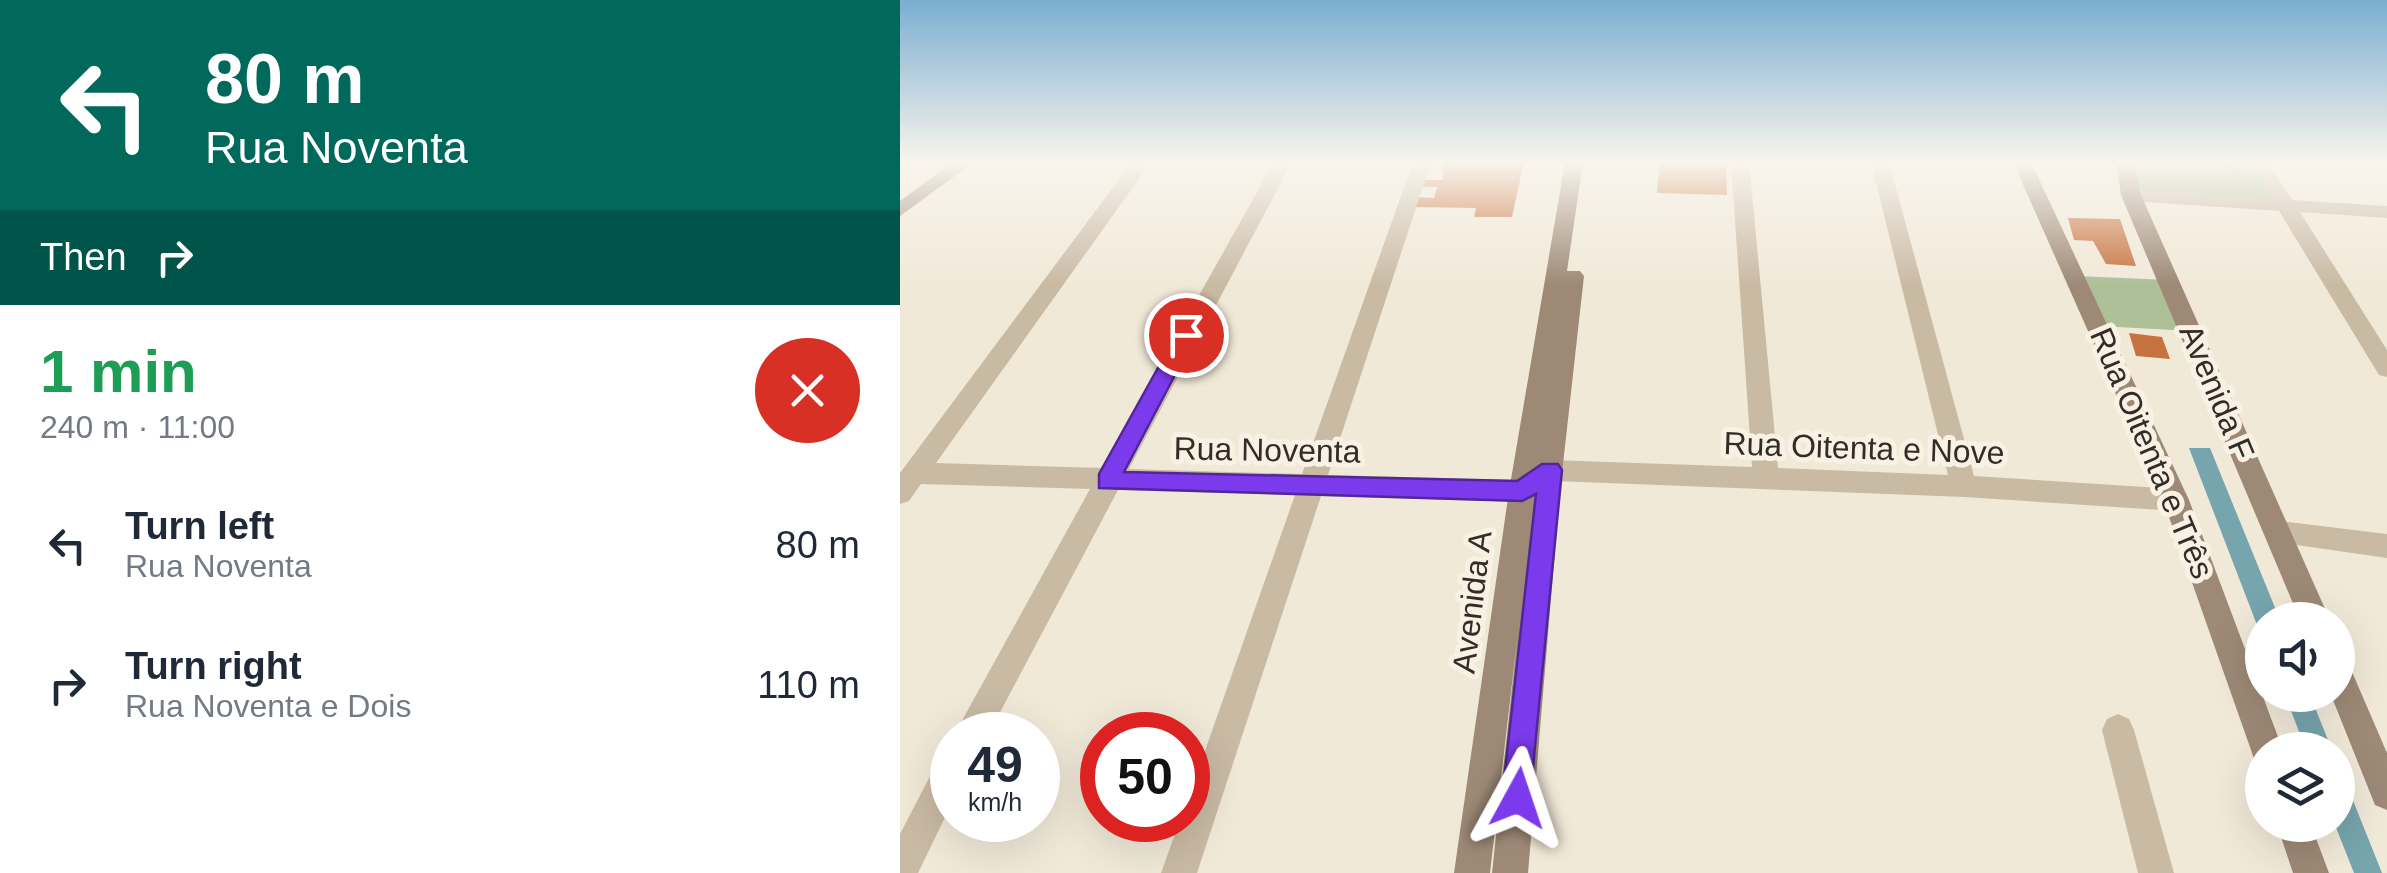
<!DOCTYPE html>
<meta charset="utf-8">
<style>
:root{--surface:#fff;--page:#f6f6f7;--text:#1f2937;--muted:#747a83}
body{margin:0;font-family:Helvetica,sans-serif;background:var(--page);color:var(--text);height:100vh;display:flex;flex-direction:column;font-size:38px;white-space:nowrap}
*{box-sizing:border-box;margin:0}
p{font-size:32px;color:var(--muted)}
.icon{flex:none;width:55px;height:55px;fill:none;stroke:currentColor;stroke-width:2;stroke-linecap:round;stroke-linejoin:round}
.map{position:relative;flex:1;overflow:hidden}
.details{display:flex;flex-direction:column;background:var(--surface);width:900px}
.details>*{flex:none}
.hud{background:#00695c;color:#fff;overflow:hidden}
.controls{position:absolute;left:1345px;top:602px;display:grid;gap:20px}
.controls a{display:grid;place-items:center;width:110px;height:110px;border-radius:50%;background:var(--surface);box-shadow:0 10px 40px #0002;font-size:50px}
.speed{position:absolute;left:30px;top:712px;display:flex;gap:20px;font-size:50px;font-weight:700;text-align:center}
.speed>*{display:grid;place-content:center;width:130px;height:130px;border-radius:50%;background:var(--surface);box-shadow:0 10px 40px #0002;line-height:1}
.speed small{font-size:25px;font-weight:400}
.speed .limit{border:15px solid #d22;background:#fff;color:#111}
.pin{position:absolute;display:grid;place-items:center;width:85px;height:85px;color:#fff;margin:-42px;border:5px solid #fff;border-radius:50%;box-shadow:0 2px 10px #0007}
.me{position:absolute;width:110px;margin:-55px;rotate:5deg;stroke-linejoin:round;filter:drop-shadow(0 0 8px #0008)}
.turn{display:flex;align-items:center;gap:35px;height:210px;padding:0 40px;font-size:45px}
.turn .icon{width:130px;height:130px;stroke-width:2.5}
.turn b{display:block;font-size:70px;line-height:85px}
.then{display:flex;align-items:center;height:95px;padding:0 40px;background:#0003;gap:20px;font-size:38px}
.round{display:grid;place-items:center;flex:none;width:105px;height:105px;border-radius:52px;background:var(--page)}
.summary{display:flex;align-items:center;justify-content:space-between;height:170px;padding:0 40px}
h1{font-size:60px;font-weight:800;line-height:75px;color:#1e9e55}
ul{padding:0;list-style:none}
li{display:flex;align-items:center;gap:30px;height:140px;padding:0 40px}
li div{flex:1}
li b{display:block;font-size:38px}
li em{font-style:normal}
main{display:flex;flex:1;min-height:0}
.map>svg:first-child{display:block}
</style>
<main>
<section class="details">
<div class="hud">
<div class="turn"><svg class="icon" aria-label="left" viewBox="0 0 24 24"><path d="M17 20v-9H6M10 6l-5 5 5 5"/></svg><div><b>80 m</b>Rua Noventa</div></div>
<div class="then">Then<svg class="icon" aria-label="right" viewBox="0 0 24 24"><path d="M7 20v-9h11M14 6l5 5-5 5"/></svg></div>
</div>
<div class="summary"><div><h1>1 min</h1><p>240 m · 11:00</p></div><a class="round" style="background:#d93025;color:#fff"><svg class="icon" aria-label="close" viewBox="0 0 24 24"><path d="M6 6l12 12M18 6L6 18"/></svg></a></div>
<ul>
<li><svg class="icon" aria-label="left" viewBox="0 0 24 24"><path d="M17 20v-9H6M10 6l-5 5 5 5"/></svg><div><b>Turn left</b><p>Rua Noventa</p></div><em>80 m</em></li>
<li><svg class="icon" aria-label="right" viewBox="0 0 24 24"><path d="M7 20v-9h11M14 6l5 5-5 5"/></svg><div><b>Turn right</b><p>Rua Noventa e Dois</p></div><em>110 m</em></li>
</ul>
</section>
<div class="map">
<svg width="1487" height="873" viewBox="0 0 1487 873">
<rect width="100%" height="100%" fill="#f1e9d8"/>
<!-- green -->
<g fill="#adc098">
<polygon points="1223,162 1357,162 1383,205 1231,194"/>
<polygon points="1176,276 1269,280 1291,331 1199,326"/>
</g>
<!-- water -->
<g fill="#77a5ae">
<polygon points="1289,448 1310,448 1380,620 1362,620 1362,638"/>
<polygon points="1385,695 1410,695 1432,750 1406,750"/>
<polygon points="1438,763 1482,873 1454,873 1435,825"/>
</g>
<!-- building -->
<g fill="#c77340">
<polygon points="543,162 624,162 612,217 574,217 576,208 508,207 512,197 534,198 537,187 515,186 518,180 543,180"/>
<polygon points="760,162 826,162 827,195 757,193"/>
<polygon points="1168,218 1220,219 1236,266 1206,264 1193,241 1174,240"/>
<polygon points="1229,333 1262,337 1270,359 1236,356"/>
</g>
<g fill="none" stroke-linecap="round" stroke-linejoin="round">
<!-- path -->
<polyline stroke="#b5a48e" stroke-width="4" stroke-dasharray="4 4" stroke-linecap="butt" points="1319,162 1342,177"/>
<!-- street -->
<g fill="#c9baa4" fill-rule="evenodd">
<polygon points="232,162 251,162 36,463 202,468 374,162 392,162 229,469 402,474 513,162 531,162 428,475 617,480 650,460 852,467 831,162 849,162 878,468 1048,475 971,162 989,162 1074,476 1276,489 1285,492 1289,500 1285,508 1276,511 1064,497 655,481 622,502 421,496 297,873 261,873 280,820 288,820 288,799 395,495 218,490 88,735 54,735 190,489 21,484 9,501 0,504 0,473"/>
<polygon points="1350,162 1368,162 1392,200 1487,206 1487,218 1400,212 1487,350 1487,377 1479,375 1379,211 1231,201 1221,195 1231,189 1372,199"/>
<polygon points="1379,521 1487,534 1487,558 1369,541 1365,533 1369,525"/>
<polygon points="1218,714 1229,719 1234,730 1274,873 1238,873 1202,730 1207,719"/>
<polygon points="52,752 52,803 18,873 0,873 0,834 40,757"/>
</g>
<!-- secondary -->
<g fill="#9d8976" fill-rule="evenodd">
<polygon points="53,162 74,162 0,216 0,201"/>
<polygon points="665,162 683,162 667,271 680,271 684,276 660,491 628,873 592,873 618,632 590,873 554,873 609,491"/>
<polygon points="1113,162 1131,162 1289,500 1383,750 1362,750 1362,764 1355,762 1351,750 1263,500"/>
<polygon points="1216,162 1234,162 1241,195 1430,620 1400,620 1221,195"/>
<polygon points="1438,660 1449,665 1487,753 1487,810 1475,805 1431,695 1438,695"/>
<polygon points="1377,825 1411,825 1429,873 1393,873"/>
</g>
</g>
<!-- sky -->
<linearGradient id="sky" x2="0" y2="1"><stop stop-color="#7baed1"/><stop offset="0.57" stop-color="#f9f5ed"/><stop offset="1" stop-color="#f9f5ed" stop-opacity="0"/></linearGradient>
<rect width="1487" height="285" fill="url(#sky)"/>
<!-- route -->
<polygon fill="#7c3aed" stroke="#51269a" stroke-width="2.5" points="286,328 296,335 224,472 617,481 642,464 658,464 662,470 629,808 618,813 607,808 602,798 636,494 622,501 199,488 199,474 279,330"/>
<g text-anchor="middle" dominant-baseline="central" stroke-width="10" stroke-linejoin="round" paint-order="stroke">
<!-- street labels -->
<g font-size="32" fill="#342c26" stroke="#f9f2e4">
<text transform="translate(1317 392) rotate(67)">Avenida F</text>
<text transform="translate(964 448) rotate(2)">Rua Oitenta e Nove</text>
<text transform="translate(367 450) rotate(1)">Rua Noventa</text>
<text transform="translate(1252 453) rotate(67)">Rua Oitenta e Três</text>
<text transform="translate(572 602) rotate(-83)">Avenida A</text>
</g>
</g>
</svg>
<div class="controls">
<a><svg class="icon" aria-label="sound" viewBox="0 0 24 24"><path d="M4 9h4l5-4v14l-5-4H4zM17 9q2 3 0 6"/></svg></a>
<a><svg class="icon" aria-label="layers" viewBox="0 0 24 24"><path d="M12 4l9 5-9 5-9-5zM3 14l9 5 9-5"/></svg></a>
</div>
<div class="speed"><div>49<small>km/h</small></div><div class="limit">50</div></div>
<div class="pin" style="left:286px;top:335px;background:#d93025"><svg class="icon" aria-label="arrive" viewBox="0 0 24 24"><path d="M6 21V4h12l-3 4 3 4H6"/></svg></div>
<svg class="me" style="left:618px;top:798px" viewBox="-20 -20 40 40"><path d="M0-17L14 15 0 8-14 15z" fill="#7c3aed" stroke="#fff" stroke-width="4"/></svg>
</div>
</main>
